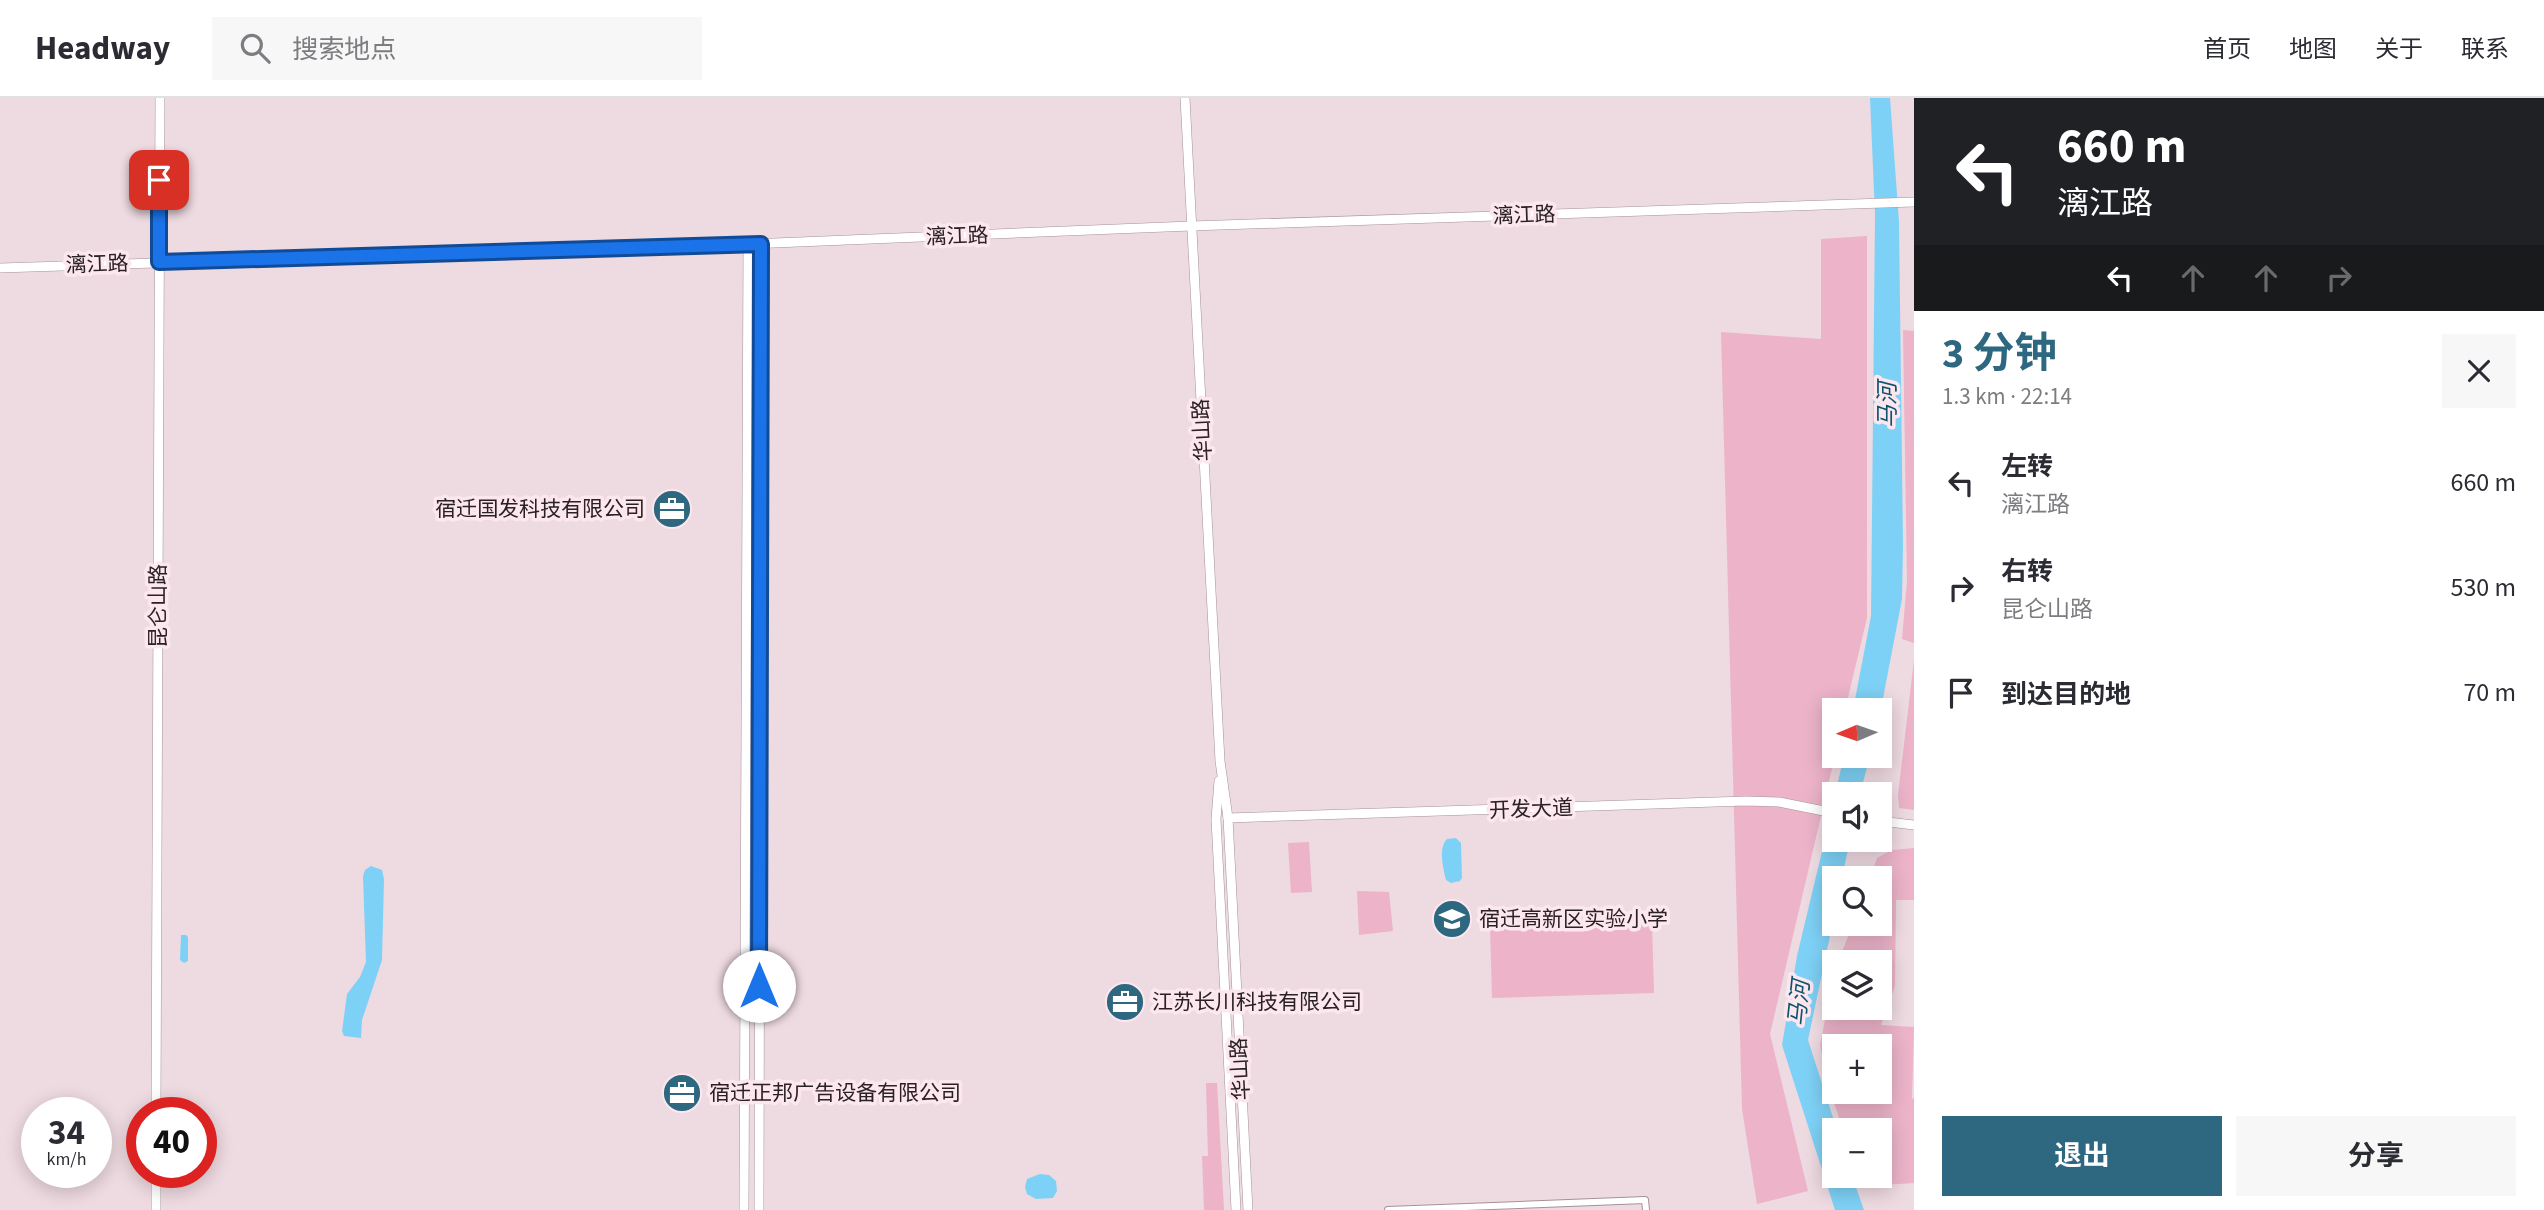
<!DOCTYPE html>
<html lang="zh">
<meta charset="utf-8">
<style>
:root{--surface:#fff;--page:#f7f7f7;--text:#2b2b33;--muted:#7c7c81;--line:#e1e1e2;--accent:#2d6780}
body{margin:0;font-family:"Source Sans 3","Noto Sans SC",sans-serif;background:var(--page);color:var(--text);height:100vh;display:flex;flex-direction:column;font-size:26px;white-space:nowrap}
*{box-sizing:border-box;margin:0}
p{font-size:23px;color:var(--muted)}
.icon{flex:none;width:38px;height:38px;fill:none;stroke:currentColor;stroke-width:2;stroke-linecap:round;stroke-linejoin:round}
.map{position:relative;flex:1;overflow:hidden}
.sheet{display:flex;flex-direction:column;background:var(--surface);width:630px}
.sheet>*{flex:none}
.banner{background:#202124;color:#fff;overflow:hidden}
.needle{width:46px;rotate:268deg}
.fabs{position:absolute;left:1822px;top:600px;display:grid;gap:14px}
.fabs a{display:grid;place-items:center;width:70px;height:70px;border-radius:0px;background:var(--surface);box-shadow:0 4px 18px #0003;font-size:35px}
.speed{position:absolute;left:21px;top:999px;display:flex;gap:14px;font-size:35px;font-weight:700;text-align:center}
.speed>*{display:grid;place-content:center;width:91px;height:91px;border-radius:50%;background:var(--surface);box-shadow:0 4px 18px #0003;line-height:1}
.speed small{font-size:18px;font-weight:400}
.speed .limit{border:10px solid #d22;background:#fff;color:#111}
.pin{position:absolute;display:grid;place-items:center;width:60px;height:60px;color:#fff;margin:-30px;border-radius:14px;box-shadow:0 4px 10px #0006}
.me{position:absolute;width:77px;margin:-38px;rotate:0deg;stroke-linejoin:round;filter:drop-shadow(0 0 5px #0008)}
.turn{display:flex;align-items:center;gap:24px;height:147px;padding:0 28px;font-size:32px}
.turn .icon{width:91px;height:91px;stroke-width:2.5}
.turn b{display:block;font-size:49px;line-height:60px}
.lanes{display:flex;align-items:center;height:66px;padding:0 28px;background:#0003;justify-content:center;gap:35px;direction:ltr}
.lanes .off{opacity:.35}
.round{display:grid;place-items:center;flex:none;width:74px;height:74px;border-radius:0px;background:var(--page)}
.head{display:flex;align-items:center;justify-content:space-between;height:119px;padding:0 28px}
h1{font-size:42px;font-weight:700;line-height:52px;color:var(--accent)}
.cta{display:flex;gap:14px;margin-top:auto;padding:14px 28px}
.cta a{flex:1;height:80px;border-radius:0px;background:var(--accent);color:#fff;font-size:28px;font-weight:700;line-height:80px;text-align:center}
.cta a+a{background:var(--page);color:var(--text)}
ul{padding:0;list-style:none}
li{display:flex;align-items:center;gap:21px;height:105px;padding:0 28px}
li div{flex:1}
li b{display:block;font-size:26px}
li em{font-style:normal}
header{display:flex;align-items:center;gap:42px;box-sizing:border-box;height:98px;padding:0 35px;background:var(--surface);border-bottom:2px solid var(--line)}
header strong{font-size:33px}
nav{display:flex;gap:38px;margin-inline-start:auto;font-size:24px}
.search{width:490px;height:63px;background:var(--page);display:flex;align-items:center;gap:18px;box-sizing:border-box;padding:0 24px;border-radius:0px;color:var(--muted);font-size:26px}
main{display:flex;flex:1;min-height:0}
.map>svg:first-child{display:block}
</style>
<header>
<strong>Headway</strong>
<div class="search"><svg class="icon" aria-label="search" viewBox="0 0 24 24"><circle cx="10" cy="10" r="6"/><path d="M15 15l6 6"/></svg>搜索地点</div>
<nav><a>首页</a><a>地图</a><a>关于</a><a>联系</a></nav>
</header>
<main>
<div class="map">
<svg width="1914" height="1112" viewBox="0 0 1914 1112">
<rect width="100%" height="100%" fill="#eedae1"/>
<!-- green -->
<g fill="#ecb3c9" fill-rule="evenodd">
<polygon points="1867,138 1867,520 1845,612 1834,612 1835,658 1770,936 1808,1093 1757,1106 1742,1011 1721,234 1821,241 1821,141"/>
<polygon points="1903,232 1914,233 1914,545 1902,541 1907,483"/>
<polygon points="1914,562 1914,712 1899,710 1898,697"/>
<polygon points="1309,744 1312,794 1291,795 1288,745"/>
<path d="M 1914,750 L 1914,802 L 1896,802 L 1895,888 L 1881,927 L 1914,929 L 1912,1000 L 1914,1001 L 1914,1085 L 1868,1088 L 1863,1078 L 1880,1078 L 1880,1032 L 1843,1032 L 1829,989 L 1820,947 L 1834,876 L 1834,910 L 1880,910 L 1880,864 L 1838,864 L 1853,826 L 1880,826 L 1880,780 L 1870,780 L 1877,760 L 1892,752 ZM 1834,948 L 1880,948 L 1880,994 L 1834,994 Z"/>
<polygon points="1357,793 1389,794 1393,833 1359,837"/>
<polygon points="1652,824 1654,895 1492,900 1490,829"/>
<polygon points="1206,985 1217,985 1224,1112 1204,1112 1202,1058 1208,1058"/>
</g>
<!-- water -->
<g fill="#7ed1f6">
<polygon points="1870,0 1890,0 1899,124 1903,447 1902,501 1880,616 1880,612 1853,612 1871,518 1875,117"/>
<polygon points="1844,658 1870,658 1860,696 1835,696"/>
<polygon points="1834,703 1834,742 1850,742 1842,780 1834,780 1834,819 1808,942 1837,1032 1834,1032 1834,1078 1852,1078 1864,1112 1835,1112 1782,947 1797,858"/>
<path d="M 1456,740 L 1461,745 L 1462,780 L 1460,783 L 1451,785 L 1446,782 C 1443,770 1438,750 1447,741 Z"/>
<polygon points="371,768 382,772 384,781 382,862 362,922 361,940 344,938 342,933 347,896 360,879 366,864 363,778 365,772"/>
<polygon points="181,837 186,837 188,839 188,863 184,865 180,862"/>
<polygon points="1040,1076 1049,1077 1056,1083 1057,1093 1053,1100 1036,1101 1027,1096 1025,1089 1027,1081"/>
</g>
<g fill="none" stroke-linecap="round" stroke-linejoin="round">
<!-- street casing -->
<g stroke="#a59299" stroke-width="8">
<polyline id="street" points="1388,1112 1645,1102 1646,1112"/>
</g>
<!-- secondary casing -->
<g stroke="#a59299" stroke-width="10">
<g id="secondary">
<polyline points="1185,0 1220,663 1228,720 1248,1112"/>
<polyline points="0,170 748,146 1191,128 1914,104"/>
<polyline points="1219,683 1216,721 1236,1112"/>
<polyline points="1228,720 1746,703 1779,704 1834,715"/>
<polyline points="1880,723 1914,727"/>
<polyline points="156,1015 160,0"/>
<polyline points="156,1074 156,1112"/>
<polyline points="744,1112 748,146"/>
<polyline points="759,1112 761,146"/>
</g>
</g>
<!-- street -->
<use href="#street" stroke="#fff" stroke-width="6"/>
<!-- secondary -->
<use href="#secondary" stroke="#fff" stroke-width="9"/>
</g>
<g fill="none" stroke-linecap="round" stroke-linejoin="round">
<!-- route casing -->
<g stroke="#114b97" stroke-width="18">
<polyline id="route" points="159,82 159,164 761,146 759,888"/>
</g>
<!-- route -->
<use href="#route" stroke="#1a73e8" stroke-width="12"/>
</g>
<!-- icons -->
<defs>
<g id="office-disc" transform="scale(2.0125)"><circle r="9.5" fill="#2d6780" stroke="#fce7ee"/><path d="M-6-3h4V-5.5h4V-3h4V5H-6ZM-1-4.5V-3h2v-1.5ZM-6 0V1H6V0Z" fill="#fff"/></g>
<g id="school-disc" transform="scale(2.0125)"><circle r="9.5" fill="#2d6780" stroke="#fce7ee"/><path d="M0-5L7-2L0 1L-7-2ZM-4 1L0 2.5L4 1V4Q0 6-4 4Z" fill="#fff"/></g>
</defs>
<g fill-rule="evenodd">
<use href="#office-disc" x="672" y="411"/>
<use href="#school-disc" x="1452" y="821"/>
<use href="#office-disc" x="1125" y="904"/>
<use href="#office-disc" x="682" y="995"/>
</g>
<g text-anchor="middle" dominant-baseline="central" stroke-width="7" stroke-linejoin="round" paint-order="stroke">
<!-- street labels -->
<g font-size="21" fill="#292124" stroke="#fce7ee">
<text transform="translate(1524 117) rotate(-2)">漓江路</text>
<text transform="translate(957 138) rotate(-2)">漓江路</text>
<text transform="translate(97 166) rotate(-2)">漓江路</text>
<text transform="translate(1202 332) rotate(-93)">华山路</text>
<text transform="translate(158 508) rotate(-90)">昆仑山路</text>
<text transform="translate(1531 711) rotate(-2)">开发大道</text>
<text transform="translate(1240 971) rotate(-93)">华山路</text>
</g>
<!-- poi labels -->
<g font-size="21" fill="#292124" stroke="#fce7ee" text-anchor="start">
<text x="645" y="411" text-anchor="end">宿迁国发科技有限公司</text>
<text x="1479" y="821">宿迁高新区实验小学</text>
<text x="1152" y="904">江苏长川科技有限公司</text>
<text x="709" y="995">宿迁正邦广告设备有限公司</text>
</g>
<!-- water labels -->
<g font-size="23" font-style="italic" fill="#0e536d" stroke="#fce7ee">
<text transform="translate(1887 307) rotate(-90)">马河</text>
<text transform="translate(1799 905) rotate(-84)">马河</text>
</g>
</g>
</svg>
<div class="fabs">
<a><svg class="needle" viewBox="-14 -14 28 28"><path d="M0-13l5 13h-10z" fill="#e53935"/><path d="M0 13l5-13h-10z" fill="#7c7c81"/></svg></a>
<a><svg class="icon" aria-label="sound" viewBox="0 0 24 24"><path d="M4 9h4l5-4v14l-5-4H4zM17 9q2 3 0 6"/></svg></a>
<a><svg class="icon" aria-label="search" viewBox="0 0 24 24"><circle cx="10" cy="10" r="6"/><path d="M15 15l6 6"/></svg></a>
<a><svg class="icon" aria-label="layers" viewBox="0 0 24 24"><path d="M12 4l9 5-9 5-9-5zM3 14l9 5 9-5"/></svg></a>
<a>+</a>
<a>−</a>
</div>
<div class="speed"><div>34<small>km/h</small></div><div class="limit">40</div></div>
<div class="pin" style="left:159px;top:82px;background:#d93025"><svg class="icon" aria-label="arrive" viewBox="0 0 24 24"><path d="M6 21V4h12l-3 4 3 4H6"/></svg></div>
<svg class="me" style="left:759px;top:888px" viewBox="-20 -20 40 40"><circle r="19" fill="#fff"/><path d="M0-13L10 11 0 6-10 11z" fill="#1a73e8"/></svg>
</div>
<section class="sheet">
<div class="banner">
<div class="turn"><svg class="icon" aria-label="left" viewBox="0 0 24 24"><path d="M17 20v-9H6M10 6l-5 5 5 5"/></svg><div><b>660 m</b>漓江路</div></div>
<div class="lanes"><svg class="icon" aria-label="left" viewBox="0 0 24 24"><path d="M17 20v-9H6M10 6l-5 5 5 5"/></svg><svg class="icon off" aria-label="ahead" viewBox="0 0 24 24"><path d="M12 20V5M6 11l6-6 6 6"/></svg><svg class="icon off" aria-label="ahead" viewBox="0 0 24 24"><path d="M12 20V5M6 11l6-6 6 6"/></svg><svg class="icon off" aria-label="right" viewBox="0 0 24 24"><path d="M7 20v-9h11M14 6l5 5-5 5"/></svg></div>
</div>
<div class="head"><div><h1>3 分钟</h1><p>1.3 km · 22:14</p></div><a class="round"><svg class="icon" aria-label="close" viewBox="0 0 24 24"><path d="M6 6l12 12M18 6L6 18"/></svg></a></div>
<ul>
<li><svg class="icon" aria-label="left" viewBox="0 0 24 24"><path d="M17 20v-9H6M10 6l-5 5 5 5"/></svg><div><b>左转</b><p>漓江路</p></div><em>660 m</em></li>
<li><svg class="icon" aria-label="right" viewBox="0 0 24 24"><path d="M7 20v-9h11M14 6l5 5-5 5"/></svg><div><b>右转</b><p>昆仑山路</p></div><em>530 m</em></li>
<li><svg class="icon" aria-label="arrive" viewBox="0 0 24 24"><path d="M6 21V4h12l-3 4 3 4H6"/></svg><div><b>到达目的地</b></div><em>70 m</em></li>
</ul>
<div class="cta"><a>退出</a><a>分享</a></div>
</section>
</main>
